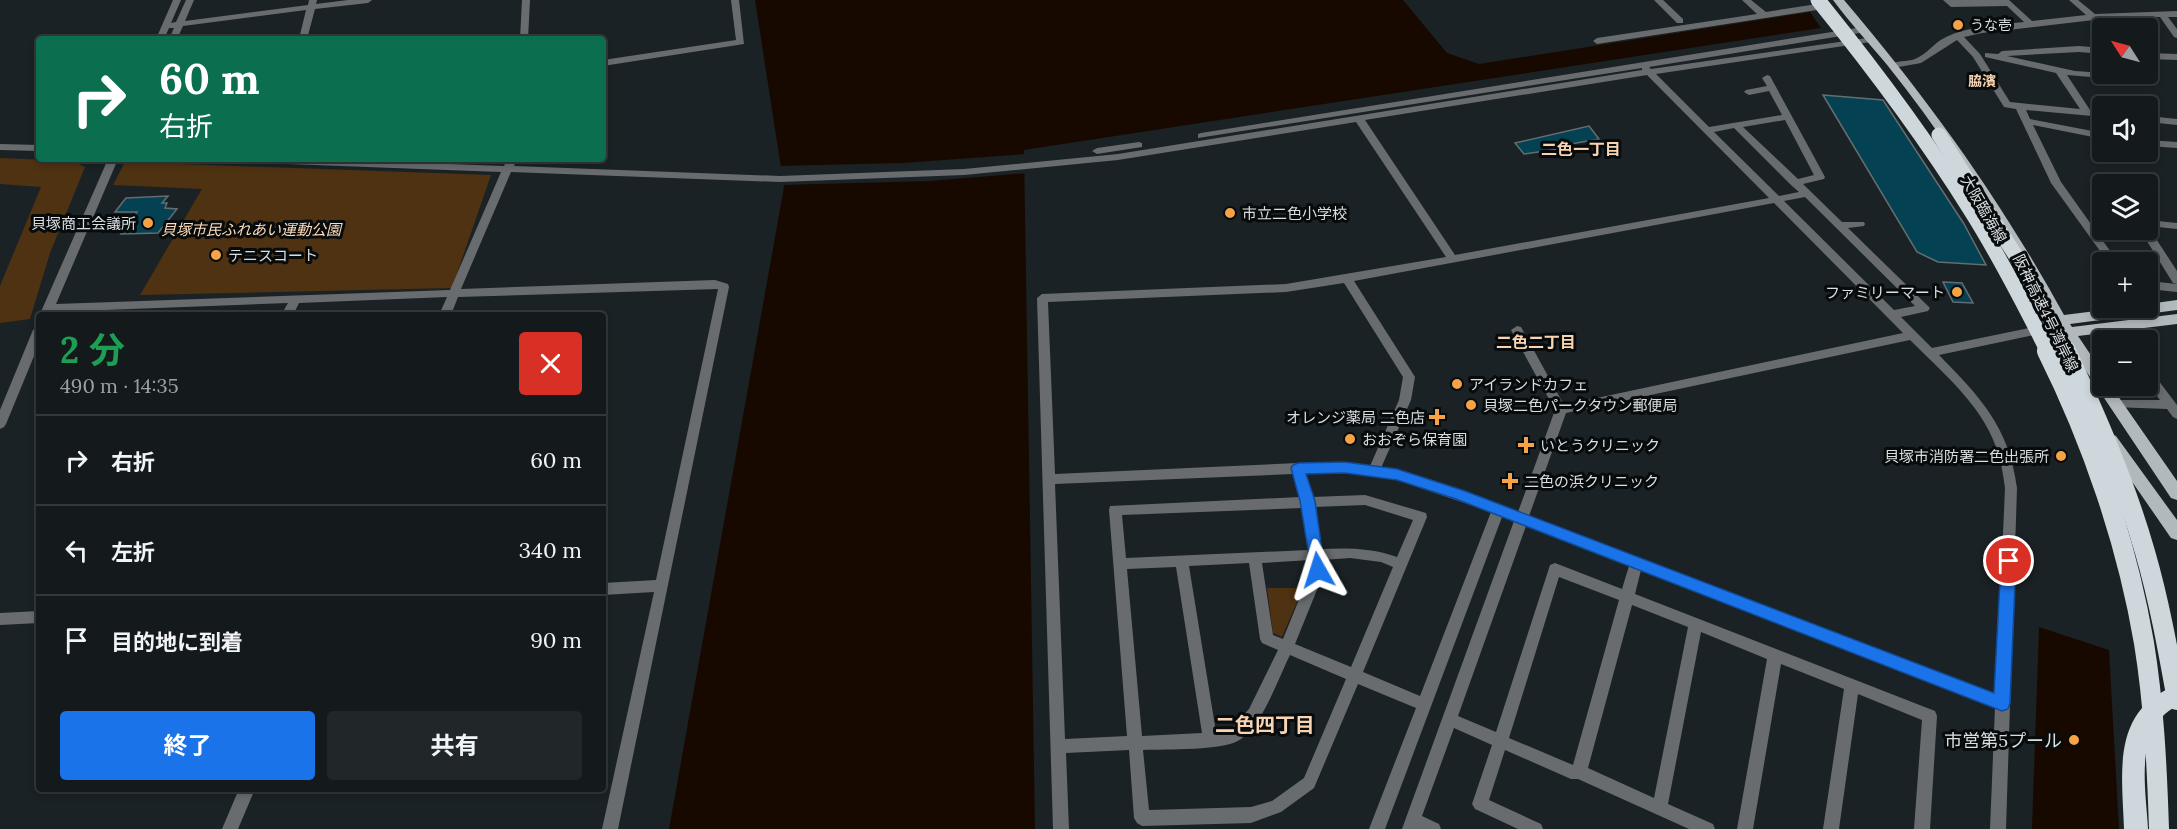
<!DOCTYPE html>
<html lang="ja">
<meta charset="utf-8">
<style>
:root{--surface:#141a1c;--page:#212729;--text:#f1f3f6;--muted:#9da1a3;--line:#33383b;--accent:#1a73e8}
body{margin:0;font-family:Lora,"Noto Sans JP",serif;background:var(--page);color:var(--text);height:100vh;display:flex;flex-direction:column;font-size:22px;white-space:nowrap}
*{box-sizing:border-box;margin:0}
p{font-size:20px;color:var(--muted)}
.icon{flex:none;width:33px;height:33px;fill:none;stroke:currentColor;stroke-width:2;stroke-linecap:round;stroke-linejoin:round}
.map{position:relative;flex:1;overflow:hidden}
.drawer{position:absolute;left:36px;top:312px;width:570px;height:480px;display:flex;flex-direction:column;background:var(--surface);border-radius:6px;box-shadow:0 3px 9px #0003,0 0 0 2px var(--line)}
.drawer>*{flex:none}
.guide{position:absolute;left:36px;top:36px;width:570px;height:126px;border-radius:6px;box-shadow:0 3px 9px #0003,0 0 0 2px var(--line);background:#0b6e4f;color:#fff;overflow:hidden}
.needle{width:39px;rotate:306deg}
.tools{position:absolute;left:2092px;top:18px;display:grid;gap:12px}
.tools a{display:grid;place-items:center;width:66px;height:66px;border-radius:6px;background:var(--surface);box-shadow:0 3px 9px #0003,0 0 0 2px var(--line);font-size:30px}
.pin{position:absolute;display:grid;place-items:center;width:51px;height:51px;color:#fff;margin:-26px;border:3px solid #fff;border-radius:50%;box-shadow:0 2px 6px #0007}
.me{position:absolute;width:66px;margin:-33px;rotate:354deg;stroke-linejoin:round;filter:drop-shadow(0 0 4px #0008)}
.turn{display:flex;align-items:center;gap:21px;height:126px;padding:0 24px;font-size:27px}
.turn .icon{width:78px;height:78px;stroke-width:2.5}
.turn b{display:block;font-size:42px;line-height:51px}
.round{display:grid;place-items:center;flex:none;width:63px;height:63px;border-radius:6px;background:var(--page)}
.overview{display:flex;align-items:center;justify-content:space-between;height:102px;padding:0 24px}
h1{font-size:36px;font-weight:700;line-height:45px;color:#1e9e55}
.button{display:flex;gap:12px;margin-top:auto;padding:12px 24px}
.button a{flex:1;height:69px;border-radius:6px;background:var(--accent);color:#fff;font-size:24px;font-weight:700;line-height:69px;text-align:center}
.button a+a{background:var(--page);color:var(--text)}
ul{padding:0;list-style:none}
li{display:flex;align-items:center;gap:18px;height:90px;padding:0 24px;border-top:2px solid var(--line)}
li div{flex:1}
li b{display:block;font-size:22px}
li em{font-style:normal}
.map>svg:first-child{display:block}
</style>
<div class="map">
<svg width="2177" height="829" viewBox="0 0 2177 829">
<rect width="100%" height="100%" fill="#1a2225"/>
<!-- green -->
<g fill="#4f3211">
<polygon points="0,158 72,161 85,167 50,253 30,319 0,323 0,286 41,187 0,184"/>
<polygon points="125,162 491,175 452,288 140,295 202,189 113,185"/>
<polygon points="1267,588 1303,588 1282,637 1273,633"/>
</g>
<!-- water -->
<g fill="#180900">
<polygon points="755,0 1403,0 1447,53 1479,64 1810,12 1821,28 1024,150 1035,829 669,829 784,187"/>
<polygon points="2039,627 2109,650 2119,829 2032,829"/>
</g>
<!-- pier -->
<polygon fill="#1a2225" points="1027,154 1028,173 929,181 781,185 778,166 902,163"/>
<!-- building -->
<g fill="#034153" stroke="#646d71" stroke-width="1.5">
<polygon points="1823,95 1883,100 1964,224 1986,265 1938,262 1917,252"/>
<polygon points="1589,126 1599,139 1559,146 1560,149 1524,154 1515,143"/>
<polygon points="168,196 162,203 167,203 165,208 177,209 158,233 121,234 137,212 115,212 126,198"/>
<polygon points="1943,282 1962,283 1973,303 1953,302"/>
</g>
<g fill="none" stroke-linecap="round" stroke-linejoin="round">
<!-- minor -->
<g fill="#686c6e" fill-rule="evenodd">
<polygon points="173,0 181,0 171,23 176,22 186,0 194,0 185,21 308,5 309,0 317,0 316,4 348,0 372,0 368,3 315,9 307,39 299,39 306,10 183,26 177,39 169,39 174,28 169,28 164,39 156,39"/>
<polygon points="522,0 530,0 528,39 520,39"/>
<polygon points="731,0 739,0 744,44 603,66 603,60 736,40"/>
<polygon points="1654,0 1663,0 1683,19 1683,23 1677,23"/>
<polygon points="1742,0 1751,0 1766,12 1817,4 1821,7 1817,10 1597,44 1593,41 1597,38 1757,14"/>
<path d="M 1943,0 L 2009,0 L 2032,21 L 2086,15 L 2069,0 L 2078,0 L 2095,14 L 2177,11 L 2177,17 L 2168,17 L 2177,29 L 2177,38 L 2174,37 L 2160,17 L 2111,18 L 1982,33 L 1964,37 L 1980,54 L 2010,102 L 2080,109 L 2056,73 L 1985,57 L 1985,53 L 1998,54 L 2002,51 L 2079,46 L 2103,48 L 2103,54 L 2079,52 L 2007,56 L 2075,71 L 2150,76 L 2155,79 L 2150,82 L 2067,75 L 2090,110 L 2103,111 L 2103,117 L 2026,110 L 2030,119 L 2103,133 L 2103,139 L 2033,125 L 2061,182 L 2118,262 L 2108,262 L 2051,183 L 2016,109 L 2004,107 L 1973,57 L 1957,40 L 1921,63 L 1893,68 L 1889,65 C 1896,60 1907,62 1915,59 C 1927,54 1935,42 1946,37 C 1969,26 1998,25 2024,22 L 2007,6 L 1951,7 Z"/>
<path d="M 1863,27 L 1866,28 L 1866,32 L 1649,67 L 1651,69 L 1874,37 L 1875,39 L 1871,42 L 1656,74 L 1709,127 L 1782,115 L 1769,91 L 1749,95 L 1744,92 L 1746,90 L 1767,86 L 1762,78 L 1767,75 L 1770,76 L 1825,177 L 1824,179 L 1803,184 L 1842,222 L 1864,222 L 1865,224 L 1864,226 L 1848,228 L 1930,308 L 1928,311 L 1901,317 L 1932,348 L 2034,327 L 2040,331 L 2034,335 L 1939,355 C 1981,398 2009,427 2017,488 L 2006,829 L 1990,829 L 1995,707 L 1641,570 L 1635,594 L 1935,711 L 1937,716 L 1930,829 L 1914,829 L 1922,720 L 1858,694 L 1839,829 L 1823,829 L 1844,689 L 1781,664 L 1753,829 L 1737,829 L 1767,659 L 1701,632 L 1668,804 L 1713,824 L 1715,829 L 1689,829 L 1578,779 L 1571,779 L 1505,750 L 1489,800 L 1541,824 L 1543,829 L 1518,829 L 1475,809 L 1472,804 L 1492,745 L 1454,728 L 1422,816 L 1439,824 L 1441,829 L 1402,829 L 1514,521 L 1502,517 L 1385,829 L 1369,829 L 1416,708 L 1358,684 L 1314,788 L 1281,812 L 1251,823 L 1142,826 L 1137,823 L 1134,818 L 1129,750 L 1066,753 L 1069,829 L 1053,829 L 1037,298 L 1042,294 L 1286,284 L 1446,257 L 1356,122 L 1118,160 L 964,175 L 780,182 L 511,172 L 461,289 L 715,280 L 728,284 L 729,287 L 618,829 L 602,829 L 654,592 L 603,595 L 603,583 L 656,580 L 718,289 L 458,297 L 451,315 L 439,315 L 447,297 L 299,303 L 293,315 L 281,315 L 288,303 L 53,312 L 51,315 L 40,314 L 108,159 L 118,159 L 56,304 L 450,290 L 501,172 L 231,162 L 226,159 L 314,159 L 504,166 L 507,159 L 517,159 L 514,166 L 780,176 L 964,169 L 1118,154 L 1642,70 L 1642,68 L 1198,138 L 1198,134 L 1201,133 ZM 1647,75 L 1769,198 L 1455,255 L 1365,120 ZM 1785,120 L 1814,175 L 1798,179 L 1743,127 ZM 1734,128 L 1791,185 L 1799,192 L 1779,196 L 1714,132 ZM 1805,197 L 1915,306 L 1894,310 L 1784,201 ZM 1774,203 L 1903,333 L 1564,405 L 1521,327 L 1517,326 L 1511,330 L 1555,410 L 1518,512 C 1474,495 1428,475 1381,468 L 1411,400 L 1415,377 L 1354,281 ZM 1344,283 L 1403,377 L 1399,400 L 1370,466 L 1345,462 L 1298,463 L 1055,474 L 1048,302 L 1286,292 ZM 1910,340 C 1941,371 1981,404 1996,447 C 2001,460 2003,474 2005,488 L 1996,694 L 1529,516 L 1566,413 ZM 1345,472 L 1397,480 L 1491,512 L 1420,696 L 1363,672 L 1427,517 L 1426,513 L 1365,495 L 1312,497 L 1306,473 ZM 1293,474 L 1300,497 L 1110,506 L 1109,510 L 1127,736 L 1065,739 L 1055,484 ZM 1365,505 L 1413,520 L 1397,557 C 1372,548 1348,548 1321,549 L 1314,507 ZM 1302,508 L 1308,550 L 1126,558 L 1122,515 ZM 1526,526 L 1629,566 L 1622,589 L 1555,563 L 1550,565 L 1496,732 L 1458,716 ZM 1350,558 L 1381,562 L 1393,567 L 1351,667 L 1295,644 L 1325,570 L 1323,560 ZM 1310,560 L 1311,570 L 1283,639 L 1273,635 L 1262,563 ZM 1249,563 L 1260,639 L 1262,643 L 1278,650 L 1249,709 L 1231,729 L 1216,732 L 1189,566 ZM 1176,567 L 1202,733 L 1142,736 L 1127,569 ZM 1559,577 L 1619,600 L 1573,765 L 1509,738 ZM 1632,605 L 1688,627 L 1654,798 L 1588,768 ZM 1290,655 L 1346,679 L 1304,778 L 1272,801 L 1251,807 L 1149,810 L 1143,750 C 1164,749 1226,751 1241,739 C 1264,722 1277,681 1290,655 Z"/>
<polygon points="2148,53 2177,54 2177,60 2148,59"/>
<polygon points="2148,116 2177,119 2177,125 2148,122"/>
<polygon points="2148,140 2177,142 2177,148 2148,146"/>
<polygon points="1139,142 1142,143 1142,147 1097,154 1092,151 1097,148"/>
<polygon points="0,144 39,145 39,151 0,150"/>
<polygon points="2148,220 2177,223 2177,229 2148,226"/>
<polygon points="2149,228 2177,271 2177,284 2173,283 2140,230 2148,230"/>
<polygon points="2148,281 2177,284 2177,292 2148,289"/>
<polygon points="39,326 39,344 6,424 4,427 0,429 0,410 33,330"/>
<polygon points="2148,371 2152,372 2177,405 2177,419 2173,417 2167,409 2113,407 2111,404 2117,400 2160,400 2148,384"/>
<polygon points="39,611 39,623 0,625 0,613"/>
<polygon points="239,789 255,789 238,829 222,829"/>
</g>
<!-- major -->
<g fill="#b1b9bd" fill-rule="evenodd">
<path d="M 1833,0 L 1844,0 C 1929,100 2000,199 2064,315 L 2120,308 L 2148,308 L 2148,304 L 2177,300 L 2177,310 L 2070,324 L 2072,327 L 2177,314 L 2177,324 L 2078,336 L 2103,373 L 2103,386 L 2111,386 L 2177,481 L 2177,500 L 2171,498 L 2064,338 L 2056,337 L 2054,333 L 2059,329 L 2057,327 L 2049,326 L 2047,323 L 2052,318 C 2004,230 1951,145 1888,66 C 1870,44 1850,23 1833,0 Z"/>
<polygon points="2111,434 2116,436 2177,520 2177,540 2171,538 2106,444 2103,440 2106,436"/>
</g>
<!-- highway -->
<path fill="#ced8dc" fill-rule="evenodd" d="M 2177,685 L 2177,706 C 2133,728 2146,788 2148,829 L 2124,829 C 2122,771 2111,710 2177,685 Z"/>
<!-- highway-bridge-far1 -->
<g stroke="#ced8dc" stroke-width="15">
<path d="M 1818,0 C 1873,68 1925,137 1971,211 C 2000,257 2024,304 2048,352"/>
<polyline points="1939,135 2021,264 2067,352"/>
</g>
<!-- highway-bridge -->
<g stroke="#ced8dc" stroke-width="20">
<path d="M 2047,351 C 2092,441 2127,543 2144,643 C 2154,705 2157,767 2159,829"/>
<path d="M 2066,351 C 2096,416 2125,482 2145,552 C 2159,600 2168,650 2177,700"/>
</g>
</g>
<!-- route -->
<polygon fill="#1a73e8" stroke="#114b97" stroke-width="1.5" points="1345,462 1397,469 1465,491 1994,693 2001,561 2003,557 2009,555 2014,557 2016,561 2010,703 2008,709 2002,711 1456,499 1397,480 1345,473 1306,474 1315,501 1325,570 1323,574 1318,576 1312,574 1300,501 1291,468 1293,465 1298,463"/>
<!-- markers -->
<g fill="#f5a346" stroke="#080b0c" stroke-width="2">
<circle cx="1958" cy="25" r="6"/>
<circle cx="1230" cy="213" r="6"/>
<circle cx="148" cy="223" r="6"/>
<circle cx="216" cy="255" r="6"/>
<circle cx="1957" cy="292" r="6"/>
<circle cx="1457" cy="384" r="6"/>
<circle cx="1471" cy="405" r="6"/>
<path d="M1434 408h6v6h6v6h-6v6h-6v-6h-6v-6h6z"/>
<circle cx="1350" cy="439" r="6"/>
<path d="M1523 436h6v6h6v6h-6v6h-6v-6h-6v-6h6z"/>
<circle cx="2061" cy="456" r="6"/>
<path d="M1507 472h6v6h6v6h-6v6h-6v-6h-6v-6h6z"/>
<circle cx="2074" cy="740" r="6"/>
</g>
<g text-anchor="middle" dominant-baseline="central" stroke-width="6" stroke-linejoin="round" paint-order="stroke">
<!-- far-poi labels -->
<g font-size="14" fill="#d9dee1" stroke="#080b0c" text-anchor="start">
<text x="1970" y="25">うな壱</text>
</g>
<!-- far-neighbourhood labels -->
<g font-size="14" font-weight="bold" fill="#f8d4b2" stroke="#080b0c">
<text x="1982" y="81">脇濱</text>
</g>
<!-- street labels -->
<g font-size="15" fill="#d9dee1" stroke="#080b0c">
<text transform="translate(1984 209) rotate(60)">大阪臨海線</text>
<text transform="translate(2046 313) rotate(64)">阪神高速4号湾岸線</text>
</g>
<!-- poi labels -->
<g font-size="15" fill="#d9dee1" stroke="#080b0c" text-anchor="start">
<text x="1242" y="213">市立二色小学校</text>
<text x="136" y="223" text-anchor="end">貝塚商工会議所</text>
<text x="228" y="255">テニスコート</text>
<text x="1945" y="292" text-anchor="end">ファミリーマート</text>
<text x="1469" y="384">アイランドカフェ</text>
<text x="1483" y="405">貝塚二色パークタウン郵便局</text>
<text x="1425" y="417" text-anchor="end">オレンジ薬局 二色店</text>
<text x="1362" y="439">おおぞら保育園</text>
<text x="1540" y="445">いとうクリニック</text>
<text x="2049" y="456" text-anchor="end">貝塚市消防署二色出張所</text>
<text x="1524" y="481">二色の浜クリニック</text>
</g>
<!-- park labels -->
<g font-size="15" font-style="italic" fill="#fedcbc" stroke="#080b0c">
<text x="251" y="229">貝塚市民ふれあい運動公園</text>
</g>
<!-- neighbourhood labels -->
<g font-size="16" font-weight="bold" fill="#f8d4b2" stroke="#080b0c">
<text x="1581" y="149">二色一丁目</text>
<text x="1536" y="342">二色二丁目</text>
</g>
<!-- near-poi labels -->
<g font-size="18" fill="#d9dee1" stroke="#080b0c" text-anchor="end">
<text x="2062" y="740">市営第5プール</text>
</g>
<!-- near-neighbourhood labels -->
<g font-size="20" font-weight="bold" fill="#f8d4b2" stroke="#080b0c">
<text x="1265" y="724">二色四丁目</text>
</g>
</g>
</svg>
<div class="tools">
<a><svg class="needle" viewBox="-14 -14 28 28"><path d="M0-13l5 13h-10z" fill="#e53935"/><path d="M0 13l5-13h-10z" fill="#9da1a3"/></svg></a>
<a><svg class="icon" aria-label="sound" viewBox="0 0 24 24"><path d="M4 9h4l5-4v14l-5-4H4zM17 9q2 3 0 6"/></svg></a>
<a><svg class="icon" aria-label="layers" viewBox="0 0 24 24"><path d="M12 4l9 5-9 5-9-5zM3 14l9 5 9-5"/></svg></a>
<a>+</a>
<a>−</a>
</div>
<div class="pin" style="left:2009px;top:561px;background:#d93025"><svg class="icon" aria-label="arrive" viewBox="0 0 24 24"><path d="M6 21V4h12l-3 4 3 4H6"/></svg></div>
<svg class="me" style="left:1318px;top:570px" viewBox="-20 -20 40 40"><path d="M0-17L14 15 0 8-14 15z" fill="#1a73e8" stroke="#fff" stroke-width="4"/></svg>
<div class="guide">
<div class="turn"><svg class="icon" aria-label="right" viewBox="0 0 24 24"><path d="M7 20v-9h11M14 6l5 5-5 5"/></svg><div><b>60 m</b>右折</div></div>
</div>
<section class="drawer">
<div class="overview"><div><h1>2 分</h1><p>490 m · 14:35</p></div><a class="round" style="background:#d93025;color:#fff"><svg class="icon" aria-label="close" viewBox="0 0 24 24"><path d="M6 6l12 12M18 6L6 18"/></svg></a></div>
<ul>
<li><svg class="icon" aria-label="right" viewBox="0 0 24 24"><path d="M7 20v-9h11M14 6l5 5-5 5"/></svg><div><b>右折</b></div><em>60 m</em></li>
<li><svg class="icon" aria-label="left" viewBox="0 0 24 24"><path d="M17 20v-9H6M10 6l-5 5 5 5"/></svg><div><b>左折</b></div><em>340 m</em></li>
<li><svg class="icon" aria-label="arrive" viewBox="0 0 24 24"><path d="M6 21V4h12l-3 4 3 4H6"/></svg><div><b>目的地に到着</b></div><em>90 m</em></li>
</ul>
<div class="button"><a>終了</a><a>共有</a></div>
</section>
</div>
